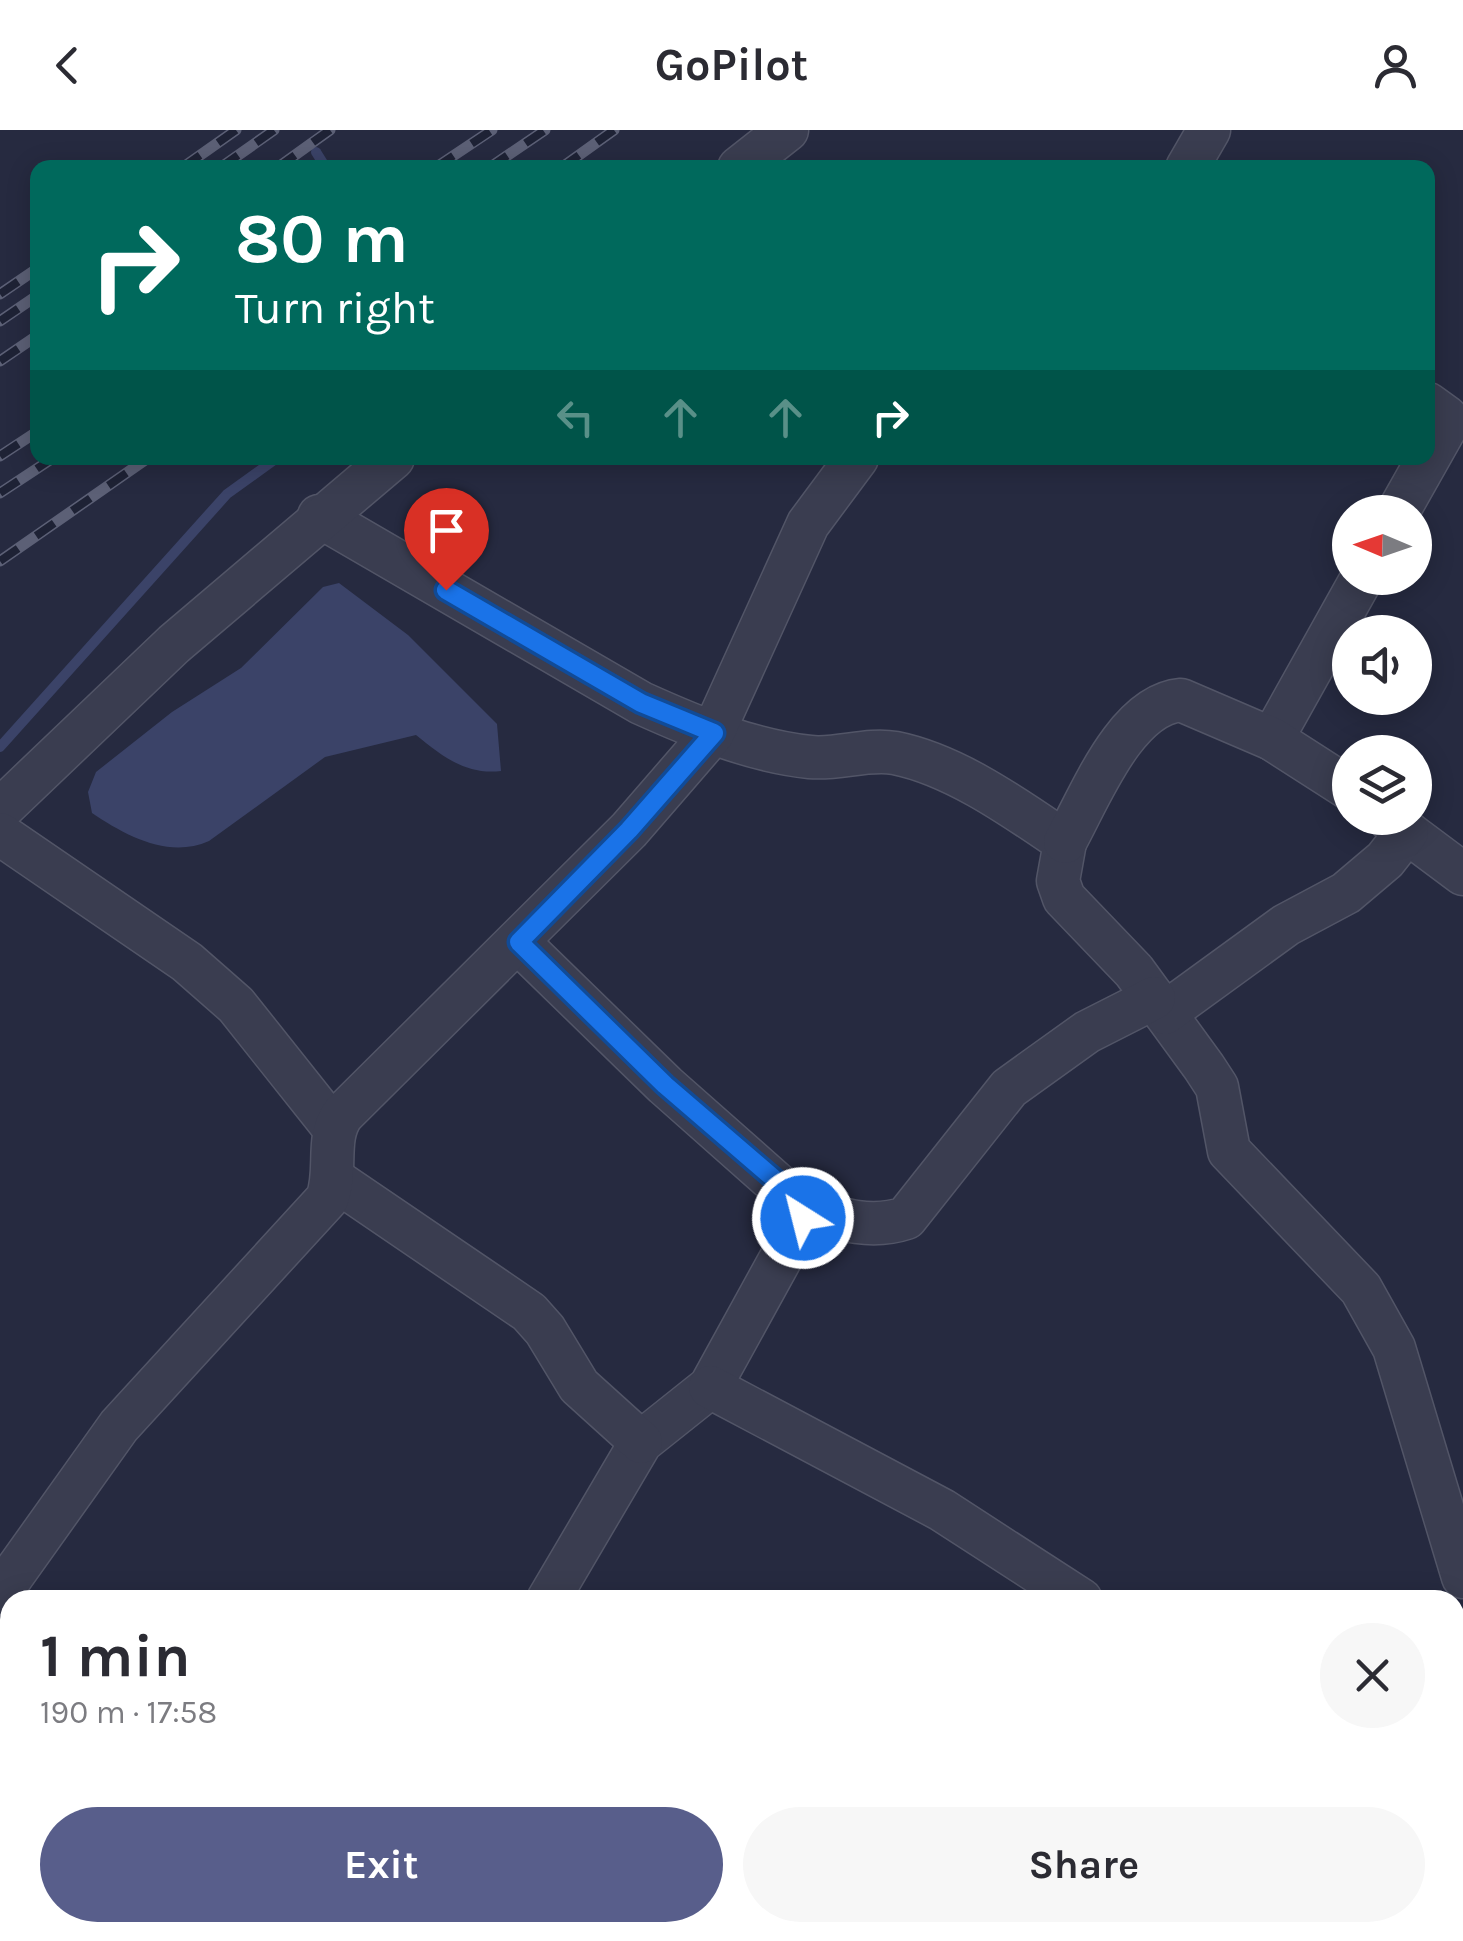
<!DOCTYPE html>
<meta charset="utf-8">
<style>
:root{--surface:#fff;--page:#f7f7f7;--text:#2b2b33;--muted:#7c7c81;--accent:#585e8b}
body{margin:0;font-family:Karla,sans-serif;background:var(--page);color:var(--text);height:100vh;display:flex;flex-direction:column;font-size:38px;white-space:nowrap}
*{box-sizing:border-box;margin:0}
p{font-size:32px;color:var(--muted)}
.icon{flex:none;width:55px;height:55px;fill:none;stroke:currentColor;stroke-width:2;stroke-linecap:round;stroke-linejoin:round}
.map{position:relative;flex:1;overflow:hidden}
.side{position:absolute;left:0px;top:1460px;width:1465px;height:352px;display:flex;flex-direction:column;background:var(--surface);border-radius:30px 30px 0 0;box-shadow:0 5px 25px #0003}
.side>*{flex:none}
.hud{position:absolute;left:30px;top:30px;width:1405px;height:305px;border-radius:20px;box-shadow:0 5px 25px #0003;background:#00695c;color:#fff;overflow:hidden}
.needle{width:65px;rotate:272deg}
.tools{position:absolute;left:1332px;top:365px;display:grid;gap:20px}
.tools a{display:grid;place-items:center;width:100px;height:100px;border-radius:50%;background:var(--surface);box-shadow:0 5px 25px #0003;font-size:50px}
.pin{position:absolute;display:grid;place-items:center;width:85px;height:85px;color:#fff;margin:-102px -42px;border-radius:50% 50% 50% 0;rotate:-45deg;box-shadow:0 0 10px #0007}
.pin .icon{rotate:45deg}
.me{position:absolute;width:110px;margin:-55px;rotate:324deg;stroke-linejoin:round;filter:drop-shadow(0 0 8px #0008)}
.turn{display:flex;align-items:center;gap:35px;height:210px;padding:0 40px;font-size:45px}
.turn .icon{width:130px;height:130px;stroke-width:2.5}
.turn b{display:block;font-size:70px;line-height:85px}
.lanes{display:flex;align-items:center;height:95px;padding:0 40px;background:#0003;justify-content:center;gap:50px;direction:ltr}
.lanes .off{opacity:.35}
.round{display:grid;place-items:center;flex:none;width:105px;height:105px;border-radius:52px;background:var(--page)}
.headline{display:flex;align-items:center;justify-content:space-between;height:170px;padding:0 40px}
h1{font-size:60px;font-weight:700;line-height:75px}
.button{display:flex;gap:20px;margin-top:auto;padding:20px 40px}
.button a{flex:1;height:115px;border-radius:60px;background:var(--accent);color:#fff;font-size:40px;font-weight:700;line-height:115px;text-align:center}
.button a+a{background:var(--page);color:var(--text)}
header{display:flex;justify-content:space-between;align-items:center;height:130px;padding:0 40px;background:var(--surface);font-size:45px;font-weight:700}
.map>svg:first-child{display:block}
</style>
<header><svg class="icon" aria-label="back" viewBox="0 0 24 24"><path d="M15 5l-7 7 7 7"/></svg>GoPilot<svg class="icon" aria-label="person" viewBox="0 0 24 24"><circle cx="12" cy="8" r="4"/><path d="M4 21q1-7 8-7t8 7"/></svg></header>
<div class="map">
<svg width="1463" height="1811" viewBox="0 0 1463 1811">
<rect width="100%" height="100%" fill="#262a40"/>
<!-- water -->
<path fill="#3b4368" d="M 339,453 L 408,505 L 497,594 L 501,641 C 466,645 443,627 416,605 L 325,627 L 209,711 C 169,729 126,706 92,683 L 88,662 L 96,642 L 172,582 L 241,538 L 323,457 Z"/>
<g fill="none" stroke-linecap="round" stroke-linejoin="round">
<!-- stream -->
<g stroke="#3b4368" stroke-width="10">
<polyline points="316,22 326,38"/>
<polyline points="0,617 227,364 277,328"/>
</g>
<!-- minor casing -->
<g stroke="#525567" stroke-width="45">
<g id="minor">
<polyline points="739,38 787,0"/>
<polyline points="1187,38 1209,0"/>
<polyline points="1398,382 1447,295 1446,287 1428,274"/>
<path d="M 319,386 L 641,573 C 694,597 752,621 810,627 C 838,630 867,618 895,623 C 955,635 1015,678 1065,712 L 1058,751 L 1064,768 L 1134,841 L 1204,937 L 1217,957 L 1229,1021 L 1361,1159 L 1394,1218 L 1463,1447"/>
<polyline points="1272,609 1362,448"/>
<polyline points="0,680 174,514 393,328"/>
<polyline points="1388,688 1463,744"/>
<polyline points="0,704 187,832 236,875 333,997"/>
<path d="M 1065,712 C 1090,667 1125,575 1181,570 L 1272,609 L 1350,659"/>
<polyline points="519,813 665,955 804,1078 803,1088 710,1257 641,1312 548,1470"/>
<polyline points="1165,883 1286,795 1346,763 1385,730 1407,702"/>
<polyline points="335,1050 529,1182 545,1200 579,1256 641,1312"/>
<path d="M 804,1078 C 839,1089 870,1100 906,1088 L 1009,958 L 1087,902 L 1154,868"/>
<polyline points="710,1257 942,1380 1081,1470"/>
<path d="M 0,1463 L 119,1296 L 327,1069 C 338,1041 325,1008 343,984 L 629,700 L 713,603 L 808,394 L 857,328"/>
<polyline points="0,1631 10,1636"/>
<polyline points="1455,1687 1463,1688"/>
<polyline points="0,1780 10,1774"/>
<polyline points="55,1802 64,1811"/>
<polyline points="502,1802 519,1811"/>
<polyline points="1155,1802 1170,1811"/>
<polyline points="897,1811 922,1802"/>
</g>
</g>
<!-- minor -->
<use href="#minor" stroke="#3a3d50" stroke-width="42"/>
<!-- rail casing -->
<g stroke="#5c6076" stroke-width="11">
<g id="rail">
<polyline points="182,38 236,0"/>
<polyline points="220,38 274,0"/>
<polyline points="277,38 330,0"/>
<polyline points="435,38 492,0"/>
<polyline points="489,38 545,0"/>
<polyline points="561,38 614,0"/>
<polyline points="0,164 38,138"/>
<polyline points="0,191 38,165"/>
<polyline points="0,231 38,205"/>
<polyline points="0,326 38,301"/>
<polyline points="0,363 53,328"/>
<polyline points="0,431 148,328"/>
</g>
</g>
<!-- rail -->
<use href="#rail" stroke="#1e2235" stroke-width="8" stroke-dasharray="22" stroke-linecap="butt"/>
</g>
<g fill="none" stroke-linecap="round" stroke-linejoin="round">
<!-- route casing -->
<g stroke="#114b97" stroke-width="25">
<polyline id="route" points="446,460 641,573 714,603 629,700 519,812 665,955 801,1072 803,1088"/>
</g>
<!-- route -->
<use href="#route" stroke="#1a73e8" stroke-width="18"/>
</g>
</svg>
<div class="tools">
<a><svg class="needle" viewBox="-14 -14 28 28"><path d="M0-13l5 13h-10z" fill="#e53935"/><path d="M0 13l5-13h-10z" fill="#7c7c81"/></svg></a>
<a><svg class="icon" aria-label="sound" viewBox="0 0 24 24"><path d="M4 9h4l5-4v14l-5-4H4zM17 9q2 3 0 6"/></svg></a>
<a><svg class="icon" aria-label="layers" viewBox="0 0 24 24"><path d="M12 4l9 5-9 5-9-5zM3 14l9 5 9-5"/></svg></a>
</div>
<div class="pin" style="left:446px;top:460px;background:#d93025"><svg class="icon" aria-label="arrive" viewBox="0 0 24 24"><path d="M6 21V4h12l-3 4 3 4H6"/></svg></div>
<svg class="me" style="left:803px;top:1088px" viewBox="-20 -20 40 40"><circle r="17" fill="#1a73e8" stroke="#fff" stroke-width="3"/><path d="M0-11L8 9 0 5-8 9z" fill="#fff"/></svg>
<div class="hud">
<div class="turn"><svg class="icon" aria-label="right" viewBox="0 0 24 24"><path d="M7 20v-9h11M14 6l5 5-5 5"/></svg><div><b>80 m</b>Turn right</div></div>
<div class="lanes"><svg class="icon off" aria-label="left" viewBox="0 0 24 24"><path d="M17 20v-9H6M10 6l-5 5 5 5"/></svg><svg class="icon off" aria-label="ahead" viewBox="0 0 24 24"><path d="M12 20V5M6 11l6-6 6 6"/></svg><svg class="icon off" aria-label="ahead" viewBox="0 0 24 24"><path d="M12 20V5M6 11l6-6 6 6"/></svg><svg class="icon" aria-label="right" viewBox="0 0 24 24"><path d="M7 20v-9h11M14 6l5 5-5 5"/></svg></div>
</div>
<section class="side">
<div class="headline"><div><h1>1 min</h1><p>190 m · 17:58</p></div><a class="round"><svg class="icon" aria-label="close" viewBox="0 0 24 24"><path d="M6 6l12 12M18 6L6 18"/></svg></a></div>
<div class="button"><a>Exit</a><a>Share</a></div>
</section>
</div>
